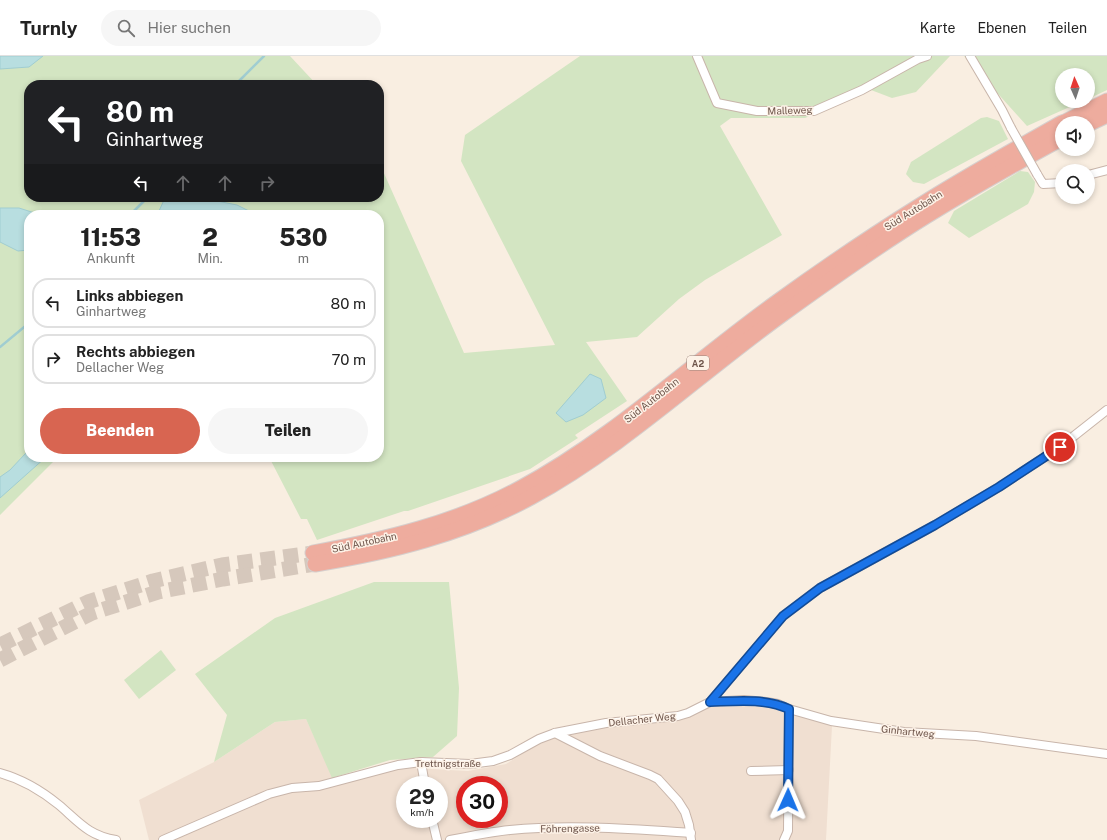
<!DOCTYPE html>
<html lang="de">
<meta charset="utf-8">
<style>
:root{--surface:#fff;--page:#f6f6f6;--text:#222;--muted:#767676;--line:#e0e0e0;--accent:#d86551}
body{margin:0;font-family:"Public Sans",sans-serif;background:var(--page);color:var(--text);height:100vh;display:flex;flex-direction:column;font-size:15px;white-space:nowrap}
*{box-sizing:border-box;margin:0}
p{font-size:13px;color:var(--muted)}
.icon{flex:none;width:22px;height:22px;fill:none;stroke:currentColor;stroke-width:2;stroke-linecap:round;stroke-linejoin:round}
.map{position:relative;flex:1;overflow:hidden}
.drawer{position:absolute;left:24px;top:154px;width:360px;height:252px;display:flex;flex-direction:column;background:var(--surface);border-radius:16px;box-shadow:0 2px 6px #0003}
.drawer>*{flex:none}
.guide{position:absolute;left:24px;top:24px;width:360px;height:122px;border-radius:16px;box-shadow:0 2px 6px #0003;background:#202124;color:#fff;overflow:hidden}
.needle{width:26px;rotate:357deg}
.tools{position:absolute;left:1055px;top:12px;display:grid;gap:8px}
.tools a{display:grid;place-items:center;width:40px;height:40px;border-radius:50%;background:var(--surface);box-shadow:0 2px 6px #0003;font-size:20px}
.speed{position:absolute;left:396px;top:720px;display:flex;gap:8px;font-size:20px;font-weight:700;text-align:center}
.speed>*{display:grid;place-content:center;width:52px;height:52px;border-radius:50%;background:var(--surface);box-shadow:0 2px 6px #0003;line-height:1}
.speed small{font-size:10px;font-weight:400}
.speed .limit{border:6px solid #d22;background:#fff;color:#111}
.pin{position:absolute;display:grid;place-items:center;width:34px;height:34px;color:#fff;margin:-17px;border:2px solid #fff;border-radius:50%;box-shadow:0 1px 4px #0007}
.me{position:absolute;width:44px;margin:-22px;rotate:1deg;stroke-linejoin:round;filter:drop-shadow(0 0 3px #0008)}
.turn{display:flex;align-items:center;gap:14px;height:84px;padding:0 16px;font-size:18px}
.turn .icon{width:52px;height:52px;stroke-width:2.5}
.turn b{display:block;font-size:28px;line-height:34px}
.lanes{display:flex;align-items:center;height:38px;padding:0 16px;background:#0003;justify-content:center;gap:20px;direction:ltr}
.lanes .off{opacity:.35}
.eta{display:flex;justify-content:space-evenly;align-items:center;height:68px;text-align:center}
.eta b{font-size:24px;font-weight:800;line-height:28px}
.primary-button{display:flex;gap:8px;margin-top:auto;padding:8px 16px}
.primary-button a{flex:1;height:46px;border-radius:24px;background:var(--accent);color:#fff;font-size:16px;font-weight:800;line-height:46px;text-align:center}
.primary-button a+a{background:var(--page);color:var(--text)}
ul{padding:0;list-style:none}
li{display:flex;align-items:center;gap:12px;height:50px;margin:0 8px 6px;padding:0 8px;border:2px solid var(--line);border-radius:16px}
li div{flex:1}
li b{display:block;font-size:15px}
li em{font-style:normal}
header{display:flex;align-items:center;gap:24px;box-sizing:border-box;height:56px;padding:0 20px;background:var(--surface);border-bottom:1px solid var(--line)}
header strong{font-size:19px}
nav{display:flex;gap:22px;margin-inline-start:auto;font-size:14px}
.search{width:280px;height:36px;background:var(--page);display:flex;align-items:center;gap:10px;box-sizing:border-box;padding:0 14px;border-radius:22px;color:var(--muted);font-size:15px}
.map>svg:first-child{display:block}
</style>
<header>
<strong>Turnly</strong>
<div class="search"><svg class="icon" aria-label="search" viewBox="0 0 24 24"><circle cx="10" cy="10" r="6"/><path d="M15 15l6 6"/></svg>Hier suchen</div>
<nav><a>Karte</a><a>Ebenen</a><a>Teilen</a></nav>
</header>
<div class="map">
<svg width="1107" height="784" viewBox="0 0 1107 784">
<rect width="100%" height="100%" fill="#f9eee1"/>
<!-- residential -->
<path fill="#f0dfd1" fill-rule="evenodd" d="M 746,648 L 772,650 L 832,670 L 826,784 L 149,784 L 139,744 L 214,706 L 275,666 L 306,663 L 336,728 L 388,713 L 413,712 L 468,715 L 506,708 L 543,685 L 599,671 L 684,663 L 710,650 ZM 405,729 L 439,729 L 439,763 L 405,763 ZM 465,729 L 499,729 L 499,763 L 465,763 Z"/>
<!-- green -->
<g fill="#d3e5c2">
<polygon points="0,0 290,0 317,29 29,29 29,141 379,141 379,110 383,115 464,297 555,289 461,105 465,79 580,0 950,0 916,36 892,42 871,34 805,62 731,62 720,70 782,179 705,224 679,243 637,281 586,286 627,345 575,379 578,382 530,413 408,455 404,455 317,484 307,463 301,463 269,401 379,401 379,159 29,159 29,401 58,401 0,459"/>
<polygon points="964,0 1107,0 1107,34 1088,43 1088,19 1062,19 1062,45 1083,45 1027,70"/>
<polygon points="987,61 999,65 1008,83 924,128 913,126 906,118 911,106 981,62"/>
<polygon points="1020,115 1028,116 1035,126 1034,136 1028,148 969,182 948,167 954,155"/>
<polygon points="374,526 449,526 459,632 457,680 433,701 390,704 332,722 306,663 275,666 214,706 227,659 195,618 275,562"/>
<polygon points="161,594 176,614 139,643 124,624"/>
</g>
<!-- water -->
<g fill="#b8dee0" stroke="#a0cdd1">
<polygon points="0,0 43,0 29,11 0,13"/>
<polygon points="202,142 237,149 257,159 165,159 159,155 164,144"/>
<polygon points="0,152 19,152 41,159 29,159 29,194 18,195 0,186"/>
<polygon points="590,318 601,323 606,342 583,359 566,366 556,357"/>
<polygon points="29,395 29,401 46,401 0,442 0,421 10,414 25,398"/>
</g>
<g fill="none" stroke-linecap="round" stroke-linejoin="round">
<!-- stream -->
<g stroke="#a0cdd1" stroke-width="2.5">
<polyline points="235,29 264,0"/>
<polyline points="130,159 148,141"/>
<polyline points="0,291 29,267"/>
</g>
<!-- motorway-tunnel -->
<g stroke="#d6c8bc" stroke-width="15" stroke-dasharray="15 8" stroke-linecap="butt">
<polyline points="0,589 88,546 153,525 222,509 313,497"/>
<polyline points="0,604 92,557 158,536 223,523 315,508"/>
</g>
<!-- minor casing -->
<g stroke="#c8b5aa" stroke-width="10">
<g id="minor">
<polyline points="697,0 717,47 757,55 814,55 862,34 918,3 927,0"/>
<polyline points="970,0 1002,54 1011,72"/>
<polyline points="1037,118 1043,128 1062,127"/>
<polyline points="1088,119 1107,114"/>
<polyline points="710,646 744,644 766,646 778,648 789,653 831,665 904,676 976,680 1107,698"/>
<polyline points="555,677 600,700 650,719 658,723 678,745 685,756 689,769 691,784"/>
<polyline points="421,706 425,729"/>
<polyline points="751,715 789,714"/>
<path d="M 0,717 C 22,723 42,735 59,749 C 79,766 89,780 116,784"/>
<polyline points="432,763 437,784"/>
<polyline points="163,784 269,738 292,732 319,730 398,709 421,706 470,708 493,705 510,699 539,683 555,677 606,667 678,660 688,657 710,646 783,560 820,532 935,469 999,431 1060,391 1107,354"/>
<path d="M 450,784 C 470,780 490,776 510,774 C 570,768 631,773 691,777"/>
<polyline points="784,784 788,775 789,653"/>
</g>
</g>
<!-- motorway casing -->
<g stroke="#d6cfcd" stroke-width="17">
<g id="motorway">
<polyline points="1063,67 1107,45"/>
<polyline points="1088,68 1107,59"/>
<path d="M 313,497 C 385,484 457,467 521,432 C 614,382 691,308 776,247 C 823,213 870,181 918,151 C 965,121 1014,94 1062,67"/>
<path d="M 315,508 C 390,496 463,478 531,441 C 621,392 698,319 781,259 C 828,225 876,191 926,160 C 970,133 1016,107 1062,82"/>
</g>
</g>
<!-- minor -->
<use href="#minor" stroke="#fff" stroke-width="8"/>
<!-- motorway -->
<use href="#motorway" stroke="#eeac9e" stroke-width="15"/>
<!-- minor-bridge casing -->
<g stroke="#c8b5aa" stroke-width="10" stroke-linecap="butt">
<polyline id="minor-bridge" points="1011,72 1037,118"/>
</g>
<!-- minor-bridge -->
<use href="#minor-bridge" stroke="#fff" stroke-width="8"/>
</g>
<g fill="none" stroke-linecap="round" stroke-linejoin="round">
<!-- route casing -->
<g stroke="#114b97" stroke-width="10">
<path id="route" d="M 788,744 L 789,653 C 764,642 737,645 710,646 L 783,560 L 820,532 L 935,469 L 999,431 L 1060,391"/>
</g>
<!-- route -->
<use href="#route" stroke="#1a73e8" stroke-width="7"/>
</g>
<g text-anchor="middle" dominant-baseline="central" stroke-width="3" stroke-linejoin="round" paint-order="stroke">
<!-- shield labels -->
<rect fill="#fdf2e7" stroke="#99847a" stroke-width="1" x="687" y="300" width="22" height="14" rx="3"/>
<g font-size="9" font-weight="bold" fill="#6e554b">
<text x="698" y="307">A2</text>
</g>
<!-- street labels -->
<g font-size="10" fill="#6e554b" stroke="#fdf2e7">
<text transform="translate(790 54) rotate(-2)">Malleweg</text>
<text transform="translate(913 154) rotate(-32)">Süd Autobahn</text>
<text transform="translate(651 344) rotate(-38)">Süd Autobahn</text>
<text transform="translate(364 486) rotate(-12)">Süd Autobahn</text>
<text transform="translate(642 663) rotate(-6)">Dellacher Weg</text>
<text transform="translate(908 675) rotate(6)">Ginhartweg</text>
<text x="448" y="707">Trettnigstraße</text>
<text transform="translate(570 772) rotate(-1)">Föhrengasse</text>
</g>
</g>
</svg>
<div class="tools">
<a><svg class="needle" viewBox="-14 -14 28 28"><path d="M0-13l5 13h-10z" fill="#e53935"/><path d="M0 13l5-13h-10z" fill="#767676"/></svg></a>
<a><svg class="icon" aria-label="sound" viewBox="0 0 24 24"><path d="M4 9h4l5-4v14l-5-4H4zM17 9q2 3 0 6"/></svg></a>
<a><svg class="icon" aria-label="search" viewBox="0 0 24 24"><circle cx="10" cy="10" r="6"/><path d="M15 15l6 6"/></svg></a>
</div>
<div class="speed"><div>29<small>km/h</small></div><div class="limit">30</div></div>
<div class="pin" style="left:1060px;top:391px;background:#d93025"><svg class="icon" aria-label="arrive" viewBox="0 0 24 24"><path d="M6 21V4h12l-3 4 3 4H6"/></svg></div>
<svg class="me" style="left:788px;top:744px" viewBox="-20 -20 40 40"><path d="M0-17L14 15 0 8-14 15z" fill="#1a73e8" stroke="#fff" stroke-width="4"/></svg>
<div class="guide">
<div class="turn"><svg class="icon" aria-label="left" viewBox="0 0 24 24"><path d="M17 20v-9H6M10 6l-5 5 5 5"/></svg><div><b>80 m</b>Ginhartweg</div></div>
<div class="lanes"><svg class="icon" aria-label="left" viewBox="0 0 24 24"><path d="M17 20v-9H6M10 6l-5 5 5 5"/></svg><svg class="icon off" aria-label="ahead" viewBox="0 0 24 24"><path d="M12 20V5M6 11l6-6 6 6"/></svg><svg class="icon off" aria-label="ahead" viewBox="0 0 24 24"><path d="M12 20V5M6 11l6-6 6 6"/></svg><svg class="icon off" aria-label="right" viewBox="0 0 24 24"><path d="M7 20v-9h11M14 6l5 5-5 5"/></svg></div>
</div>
<section class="drawer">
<div class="eta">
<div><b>11:53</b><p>Ankunft</p></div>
<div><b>2</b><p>Min.</p></div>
<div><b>530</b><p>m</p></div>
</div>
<ul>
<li><svg class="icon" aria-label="left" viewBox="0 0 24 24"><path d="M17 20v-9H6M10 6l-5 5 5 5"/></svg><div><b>Links abbiegen</b><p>Ginhartweg</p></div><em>80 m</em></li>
<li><svg class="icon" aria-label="right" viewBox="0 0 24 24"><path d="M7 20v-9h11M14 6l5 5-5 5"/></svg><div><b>Rechts abbiegen</b><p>Dellacher Weg</p></div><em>70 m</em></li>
</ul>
<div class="primary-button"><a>Beenden</a><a>Teilen</a></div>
</section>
</div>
